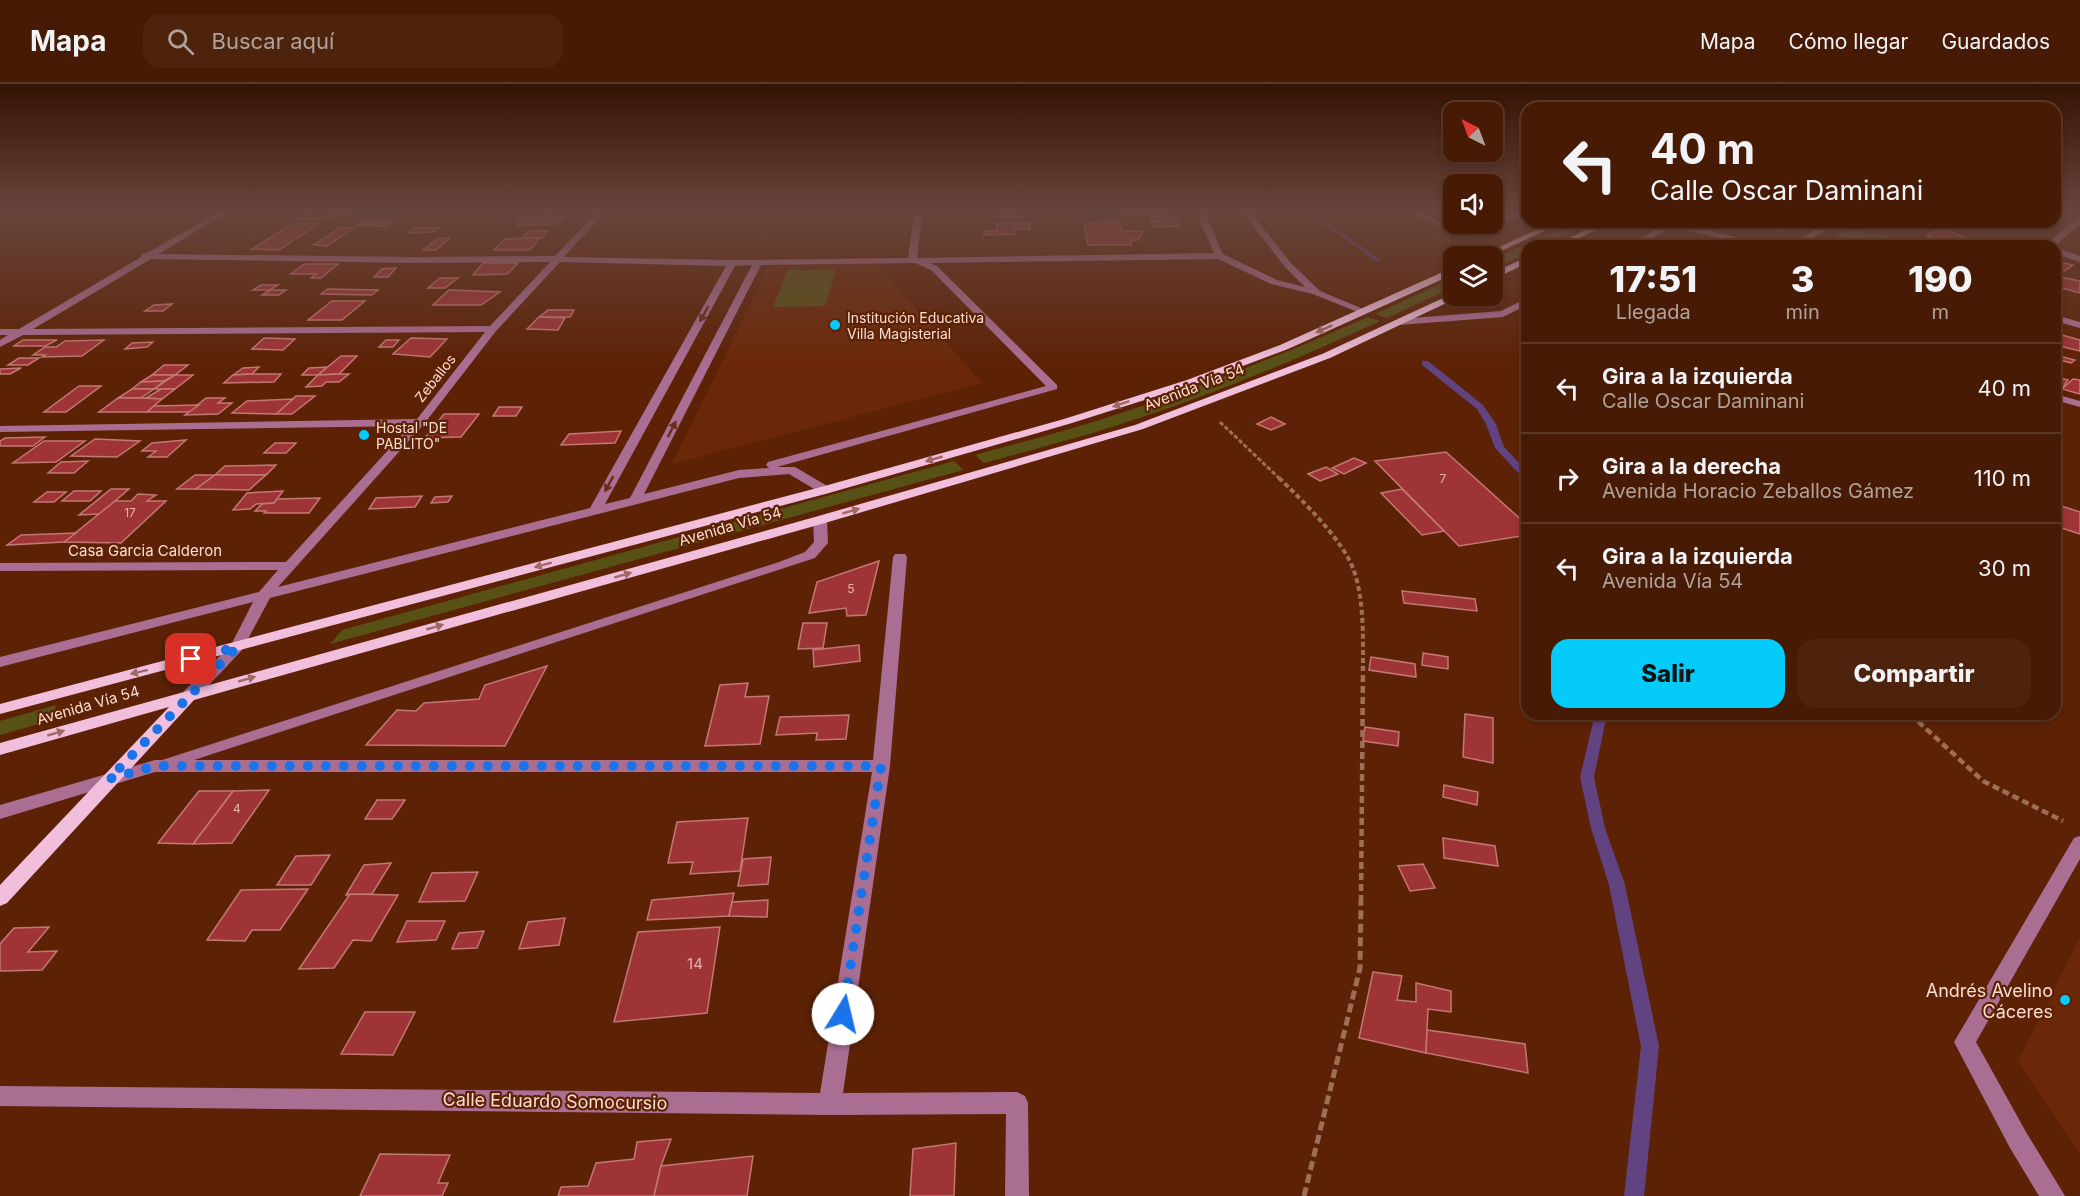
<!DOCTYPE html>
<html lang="es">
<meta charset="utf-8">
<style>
:root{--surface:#461a04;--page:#4d230e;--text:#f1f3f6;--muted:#b0a19a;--line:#5e3826;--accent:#04cbf9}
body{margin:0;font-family:Inter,sans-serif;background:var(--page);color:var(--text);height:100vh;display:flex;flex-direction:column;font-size:22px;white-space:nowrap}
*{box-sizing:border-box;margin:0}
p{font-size:20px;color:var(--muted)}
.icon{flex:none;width:33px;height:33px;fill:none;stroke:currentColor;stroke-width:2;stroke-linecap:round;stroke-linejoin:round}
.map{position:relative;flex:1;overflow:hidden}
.drawer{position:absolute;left:1521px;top:156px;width:540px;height:480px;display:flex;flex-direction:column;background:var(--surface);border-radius:18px;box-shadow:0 3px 9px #0003,0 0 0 2px var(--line)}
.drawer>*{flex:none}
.guide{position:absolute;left:1521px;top:18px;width:540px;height:126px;border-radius:18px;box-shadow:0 3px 9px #0003,0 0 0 2px var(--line);background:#461a04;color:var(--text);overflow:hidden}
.needle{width:39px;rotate:318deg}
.controls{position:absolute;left:1443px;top:18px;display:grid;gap:12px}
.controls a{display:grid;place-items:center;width:60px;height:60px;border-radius:12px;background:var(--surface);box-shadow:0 3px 9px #0003,0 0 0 2px var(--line);font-size:30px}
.pin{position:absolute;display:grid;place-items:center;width:51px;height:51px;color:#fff;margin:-26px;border-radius:12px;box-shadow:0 3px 9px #0006}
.me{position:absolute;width:66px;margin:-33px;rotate:9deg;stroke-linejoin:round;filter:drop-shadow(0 0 4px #0008)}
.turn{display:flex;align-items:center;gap:21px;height:126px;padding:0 30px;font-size:27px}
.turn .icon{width:78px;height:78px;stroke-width:2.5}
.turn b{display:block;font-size:42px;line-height:51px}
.eta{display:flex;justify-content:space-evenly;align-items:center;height:102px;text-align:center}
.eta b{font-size:36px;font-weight:800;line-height:42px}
.cta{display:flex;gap:12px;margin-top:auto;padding:12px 30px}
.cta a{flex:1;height:69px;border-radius:18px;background:var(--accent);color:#111;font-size:24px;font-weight:800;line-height:69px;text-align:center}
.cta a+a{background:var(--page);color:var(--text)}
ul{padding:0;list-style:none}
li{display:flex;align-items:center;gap:18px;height:90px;padding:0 30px;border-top:2px solid var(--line)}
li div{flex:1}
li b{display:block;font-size:22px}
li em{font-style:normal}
header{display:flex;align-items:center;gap:36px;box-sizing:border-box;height:84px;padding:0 30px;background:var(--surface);border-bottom:2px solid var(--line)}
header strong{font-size:28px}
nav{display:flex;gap:33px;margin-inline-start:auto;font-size:21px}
.search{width:420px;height:54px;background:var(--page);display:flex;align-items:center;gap:15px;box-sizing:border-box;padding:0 21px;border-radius:18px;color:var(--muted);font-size:22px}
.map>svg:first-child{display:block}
</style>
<header>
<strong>Mapa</strong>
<div class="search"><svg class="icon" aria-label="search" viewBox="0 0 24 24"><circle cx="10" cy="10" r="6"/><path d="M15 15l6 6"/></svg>Buscar aquí</div>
<nav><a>Mapa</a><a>Cómo llegar</a><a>Guardados</a></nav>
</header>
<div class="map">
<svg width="2080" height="1112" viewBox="0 0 2080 1112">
<rect width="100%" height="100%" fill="#5d2206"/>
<!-- built -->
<g fill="#6b2808">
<polygon points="876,179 982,299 672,380 769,182"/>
<polygon points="2080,854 2080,1070 2018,978"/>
</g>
<!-- green -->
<g fill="#585116">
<polygon points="1574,138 1592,138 1541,162 1527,162 1527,169 1493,185 1493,176"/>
<polygon points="1847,144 1898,155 1842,154 1834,151"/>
<polygon points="788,186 836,186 825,222 773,223"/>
<polygon points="1453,194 1453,203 1387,234 1375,230"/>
<path d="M 1368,233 L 1380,237 C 1296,276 1210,312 1121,340 C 1076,355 1030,366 984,379 L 975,371 C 1021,358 1067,347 1112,332 C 1199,304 1284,270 1368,233 Z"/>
<polygon points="954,377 963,386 330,560 342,546"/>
<polygon points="56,621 53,636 0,651 0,637"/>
</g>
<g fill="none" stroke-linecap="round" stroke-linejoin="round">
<!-- stream -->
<g fill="#604380" fill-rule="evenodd">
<polygon points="1302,125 1308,125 1381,176 1376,177"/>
<polygon points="1422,277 1428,277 1483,321 1496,340 1504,363 1527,387 1527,396 1524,395 1495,364 1486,340 1477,325 1422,281"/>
<polygon points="1595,630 1607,630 1594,693 1605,744 1625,801 1659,962 1644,1112 1624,1112 1641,962 1609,801 1591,744 1580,693"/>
</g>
</g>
<!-- building -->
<g fill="#9f3437" stroke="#c27875" stroke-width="1.5">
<polygon points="314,125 342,125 327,135 298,135"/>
<polygon points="347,125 378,125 373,128 358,127 352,131 338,131"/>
<polygon points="1119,125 1181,125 1182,129 1120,130"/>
<polygon points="996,129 1020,129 1020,133 995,133"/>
<polygon points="565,130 558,140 516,141 524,132"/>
<polygon points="1150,133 1175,133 1176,136 1151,137"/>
<polygon points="363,137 394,137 387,142 356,141"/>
<polygon points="1176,137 1180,142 1153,143 1151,138"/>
<polygon points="1118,138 1122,147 1142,147 1142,152 1139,152 1138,156 1131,156 1131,161 1088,161 1084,139"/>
<polygon points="1753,138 1783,138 1792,140 1783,147 1751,140"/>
<polygon points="1029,139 1030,145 1015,145 1016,150 984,151 984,147 997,147 996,140"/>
<polygon points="292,140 318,140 279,166 252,165"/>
<polygon points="340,144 353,144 327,162 313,161"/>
<polygon points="415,144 439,144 433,148 409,149"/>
<polygon points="1943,144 1970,156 1933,155 1927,151"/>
<polygon points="529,147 548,147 542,154 522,154"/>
<polygon points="450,154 436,166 423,166 437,155"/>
<polygon points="540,154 530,166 494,166 505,155"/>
<polygon points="2055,177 2073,181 2057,192 2058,194 2055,193"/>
<polygon points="483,179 518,179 507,190 473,191"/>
<polygon points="304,180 338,180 321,194 311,194 316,190 291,190"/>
<polygon points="396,184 388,193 374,193 382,185"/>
<polygon points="2057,192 2080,197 2080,209 2055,202"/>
<polygon points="440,194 458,194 445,204 428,204"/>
<polygon points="261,201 278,201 270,206 253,206"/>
<polygon points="328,205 378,206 372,211 321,210"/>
<polygon points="270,206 286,206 279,211 262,211"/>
<polygon points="449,206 500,208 481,221 433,221"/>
<polygon points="332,217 365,217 342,236 308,236"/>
<polygon points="172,220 163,227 145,227 154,221"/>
<polygon points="548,226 574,226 570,233 539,233"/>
<polygon points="539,233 565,234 558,246 527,245"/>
<polygon points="2055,249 2080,256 2080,267 2055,261"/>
<polygon points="264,254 295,255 283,266 252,265"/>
<polygon points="411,254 447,255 430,273 393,270"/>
<polygon points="23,256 57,256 45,262 14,262"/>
<polygon points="104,256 82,272 42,273 45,271 33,271 45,263 56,263 65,257"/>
<polygon points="386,256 399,256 393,263 379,263"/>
<polygon points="153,258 147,263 125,265 132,259"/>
<polygon points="2055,271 2075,276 2071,279 2055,275"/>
<polygon points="341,272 357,272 339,290 318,291"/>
<polygon points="19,274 39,274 28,281 8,281"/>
<polygon points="164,281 188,281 175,291 152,291"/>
<polygon points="259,283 252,290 233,291 243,284"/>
<polygon points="327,283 318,291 302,291 309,284"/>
<polygon points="21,284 10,290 0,290 0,285"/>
<polygon points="252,290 281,290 274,298 224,299 233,291"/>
<polygon points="339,290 349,290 339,298 326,298 322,302 306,303 318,291"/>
<polygon points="152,291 175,291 164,297 141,298"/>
<polygon points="175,291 193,291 175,305 154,305"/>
<polygon points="2055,293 2068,296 2062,305 2055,303"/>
<polygon points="2073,295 2080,296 2080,310 2062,305"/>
<polygon points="164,297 154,305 132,305 141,298"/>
<polygon points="79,302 101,302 66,328 44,328"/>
<polygon points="132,305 154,305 141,314 118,314"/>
<polygon points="161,305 175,305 162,315 146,314"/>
<polygon points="296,312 315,312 292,330 276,330"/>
<polygon points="118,314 141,314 162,315 147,328 99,328"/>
<polygon points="206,314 225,314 218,319 232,319 218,330 185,331"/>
<polygon points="293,315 276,330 232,329 247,317"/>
<polygon points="199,321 189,328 147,328 154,322"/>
<polygon points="499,323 522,323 516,332 493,332"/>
<polygon points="444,330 479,330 461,353 425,354"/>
<polygon points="1271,333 1285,340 1271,346 1257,340"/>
<polygon points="621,347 615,359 561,361 569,350"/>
<polygon points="45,353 33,362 0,362 0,357 5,354"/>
<polygon points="95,355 140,357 117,373 71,372"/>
<polygon points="186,356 167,373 148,373 156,367 142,367 152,359"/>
<polygon points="44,357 85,357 56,378 13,379"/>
<polygon points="275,359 296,359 286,369 264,369"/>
<polygon points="1446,368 1527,441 1527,451 1459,462 1375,377"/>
<polygon points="1354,374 1366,379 1344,390 1332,384"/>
<polygon points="88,377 74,389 48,389 61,378"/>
<polygon points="276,381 266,391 215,391 225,382"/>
<polygon points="1326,383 1338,390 1320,397 1308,390"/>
<polygon points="195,391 215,391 196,405 177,405"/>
<polygon points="215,391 266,391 249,406 196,405"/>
<polygon points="111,405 129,405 100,430 79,431"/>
<polygon points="1402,405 1444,447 1422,451 1381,409"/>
<polygon points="74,407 101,407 90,417 62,417"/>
<polygon points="283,407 274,419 256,420 250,425 233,426 247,409"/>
<polygon points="47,408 66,408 54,418 34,418"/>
<polygon points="138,410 156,411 147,417 166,417 121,459 64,458 115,417 131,417"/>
<polygon points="422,412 415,423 369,425 376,414"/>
<polygon points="452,412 448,418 431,419 435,413"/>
<polygon points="320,414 309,429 264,429 266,427 255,427 262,420 274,419 277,415"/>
<polygon points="2055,420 2080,428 2080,450 2055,442"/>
<polygon points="76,449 64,458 7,461 21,451"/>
<polygon points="879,477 866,531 847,532 846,524 809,529 817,498"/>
<polygon points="1402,507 1475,515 1477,527 1404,519"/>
<polygon points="803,539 827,539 823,564 798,565"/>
<polygon points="859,561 860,577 814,583 813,566"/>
<polygon points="1423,569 1448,573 1448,585 1422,581"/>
<polygon points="1371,573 1415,580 1416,593 1369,586"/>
<polygon points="547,582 505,662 366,661 397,626 416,627 424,619 479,615 485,601"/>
<polygon points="748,599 745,613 769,612 760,660 705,662 720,601"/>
<polygon points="1465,630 1493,634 1493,679 1463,673"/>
<polygon points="849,631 846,655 816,656 817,649 776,651 780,633"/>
<polygon points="1365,643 1399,648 1398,662 1363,657"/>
<polygon points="1444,701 1478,708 1477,721 1443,713"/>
<polygon points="269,706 232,759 193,760 233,707"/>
<polygon points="199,707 233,707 193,760 158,759"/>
<polygon points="377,716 405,716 392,735 365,735"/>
<polygon points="748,734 740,787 690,790 693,778 668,779 677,738"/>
<polygon points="1443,754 1495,762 1498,782 1444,774"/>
<polygon points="330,771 311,801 277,801 296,772"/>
<polygon points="771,773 768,800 738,802 743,775"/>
<polygon points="391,779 372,810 346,811 364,781"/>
<polygon points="1423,780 1435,804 1410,807 1398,782"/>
<polygon points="478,788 465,817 419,818 432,789"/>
<polygon points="308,805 280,846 252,846 245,857 207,856 241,806"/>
<polygon points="734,809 729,832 647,836 652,816"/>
<polygon points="350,810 398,811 371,857 353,856 334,884 299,885"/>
<polygon points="768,816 767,833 729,832 732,818"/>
<polygon points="565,834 559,861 519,865 528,838"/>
<polygon points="407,837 445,837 436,856 397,858"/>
<polygon points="49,843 28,868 57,867 42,886 0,887 0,860 14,844"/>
<polygon points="720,843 707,929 614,938 638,848"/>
<polygon points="484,847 477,864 452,865 459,849"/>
<polygon points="1373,888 1402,892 1397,916 1416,918 1416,899 1451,907 1451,928 1428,925 1426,969 1359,954"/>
<polygon points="365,928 415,928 393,971 341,970"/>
<polygon points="1427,946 1525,960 1528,989 1426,969"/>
<polygon points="671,1055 661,1082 654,1112 558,1112 561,1103 588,1102 596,1079 634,1075 637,1058"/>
<polygon points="956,1059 954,1112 910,1112 913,1065"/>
<polygon points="380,1070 450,1071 438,1099 448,1099 442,1112 360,1112"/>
<polygon points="753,1072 747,1112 654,1112 661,1082"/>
</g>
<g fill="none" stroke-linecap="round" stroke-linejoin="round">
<!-- path-far3 -->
<polyline stroke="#9d6e58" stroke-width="3" stroke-dasharray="4.5 2" stroke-linecap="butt" points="1220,338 1280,395"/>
<!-- path-far2 -->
<path stroke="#9d6e58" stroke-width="4" stroke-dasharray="5 3" stroke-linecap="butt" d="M 1279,394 C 1302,416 1344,457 1354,487 C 1364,516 1363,552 1363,583"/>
<!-- path-far1 -->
<g stroke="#9d6e58" stroke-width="4.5" stroke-dasharray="7 4" stroke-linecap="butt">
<polyline points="1910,630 1983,697 2063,737"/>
<polyline points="1361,818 1363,582"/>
</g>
<!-- path -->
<polyline stroke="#9d6e58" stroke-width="5" stroke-dasharray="9 4.5" stroke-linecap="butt" points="1304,1112 1360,884 1361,817"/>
<!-- minor -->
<g fill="#aa6e93" fill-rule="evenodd">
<path d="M 224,125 L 233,125 L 159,170 L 413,173 L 555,172 L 600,125 L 608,125 L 564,173 L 732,176 L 908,174 L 914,132 L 918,130 L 922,132 L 917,174 L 1214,169 L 1195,125 L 1203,125 L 1223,170 L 1277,196 L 1305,203 L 1285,183 L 1240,125 L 1248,125 L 1291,179 L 1320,207 L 1368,227 L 1360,229 L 1313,210 L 1271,200 L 1218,175 L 929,179 L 937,182 L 1057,301 L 1057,305 L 777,383 L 795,383 L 829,403 L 831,406 L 829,409 L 821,409 L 789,390 L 739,394 L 270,514 L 242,566 L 196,615 L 184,615 L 182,611 L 184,607 L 231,561 L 253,518 L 0,583 L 0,573 L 259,508 L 278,486 L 0,487 L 0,479 L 286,478 L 410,342 L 0,348 L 0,342 L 417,335 L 485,248 L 23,251 L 0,263 L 0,256 L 8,251 L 0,251 L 0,245 L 19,245 L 141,173 L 142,170 L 147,169 ZM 151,175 L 413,179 L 550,178 L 490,242 L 33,245 ZM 560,178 L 726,182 L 590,424 L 278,503 L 424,340 L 496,247 ZM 915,179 L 931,186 L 1046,302 L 768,378 L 766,381 L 769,384 L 739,386 L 644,410 L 761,181 ZM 752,181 L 630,414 L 605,420 L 735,182 Z"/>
<polygon points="1403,125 1412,125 1464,148 1492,140 1492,137 1527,125 1527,130 1464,153"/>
<polygon points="2077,134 2080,134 2080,140 2055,162 1791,161 1828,138 1838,138 1808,157 1827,155 2047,160"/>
<polygon points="1660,138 1679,138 1768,162 1753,162 1673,143 1637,162 1627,162 1664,141"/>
<polygon points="2055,163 2080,172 2080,178 2055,170"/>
<polygon points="1527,214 1527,221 1503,233 1399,241 1394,238 1399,235 1501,227"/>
<polygon points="2055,231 2080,238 2080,244 2055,237"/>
<polygon points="2055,310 2080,317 2080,323 2055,316"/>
<polygon points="820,432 827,436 828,459 815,474 194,676 873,676 893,473 895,470 905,470 907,473 890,682 843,1009 1017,1008 1025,1012 1028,1019 1029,1112 1005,1112 1006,1030 830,1031 0,1022 0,1002 820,1009 872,688 155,688 0,735 0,721 155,676 162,676 779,478 805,468 814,458 813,436"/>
<polygon points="2080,752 2080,775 1976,958 2026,1048 2065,1112 2039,1112 2010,1064 1954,958 2074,754"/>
</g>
<!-- major -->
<g fill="#f1bfdc" fill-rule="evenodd">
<polygon points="1553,138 1564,138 1490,172 1480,172"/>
<polygon points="1601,138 1611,138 1564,162 1553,162"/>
<polygon points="1527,173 1527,179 1492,196 1492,189"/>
<polygon points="1454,183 1454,190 1288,265 1195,300 1072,339 829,409 0,630 0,620 821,403 1064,335 1187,296 1280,261"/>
<polygon points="1454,209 1454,212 1458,212 1457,214 1330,274 1143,345 825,439 194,616 7,819 0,822 0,801 169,623 0,671 0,659 815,433 1135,341 1322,270"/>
</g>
</g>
<!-- one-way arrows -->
<defs><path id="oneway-solid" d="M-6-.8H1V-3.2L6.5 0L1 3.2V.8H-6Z" transform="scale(1.5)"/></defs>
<g fill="#692d1b">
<use href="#oneway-solid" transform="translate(704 230) rotate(119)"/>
<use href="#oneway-solid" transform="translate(672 345) rotate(-63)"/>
<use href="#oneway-solid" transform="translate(609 400) rotate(119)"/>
</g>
<g fill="#a06966">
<use href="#oneway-solid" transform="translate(1324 245) rotate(156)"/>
<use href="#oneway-solid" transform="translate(1121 320) rotate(162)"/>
<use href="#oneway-solid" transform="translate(934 375) rotate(164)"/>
<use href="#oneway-solid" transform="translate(851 427) rotate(-16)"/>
<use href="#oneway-solid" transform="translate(543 481) rotate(165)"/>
<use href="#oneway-solid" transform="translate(623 491) rotate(-16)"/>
<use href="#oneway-solid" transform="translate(435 543) rotate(-16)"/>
<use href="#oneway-solid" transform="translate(139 588) rotate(166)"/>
<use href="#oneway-solid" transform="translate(247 595) rotate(-16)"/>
<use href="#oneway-solid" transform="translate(56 649) rotate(-16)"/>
</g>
<!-- sky -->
<linearGradient id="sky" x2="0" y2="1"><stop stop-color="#331303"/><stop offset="0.45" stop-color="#67443b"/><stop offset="1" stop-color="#67443b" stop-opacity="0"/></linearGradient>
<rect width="2080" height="280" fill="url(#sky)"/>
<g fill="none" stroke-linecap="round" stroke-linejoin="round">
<!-- route -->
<polyline stroke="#1a73e8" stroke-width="10" stroke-dasharray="0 18" points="191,575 237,563 109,695 155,682 881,682 843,930"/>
</g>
<!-- markers -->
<g fill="#04cbf9" stroke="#5d2206" stroke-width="2">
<circle cx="835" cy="241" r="6"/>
<circle cx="364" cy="351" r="6"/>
<circle cx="2065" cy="916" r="6"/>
</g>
<g text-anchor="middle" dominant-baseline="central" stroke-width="4.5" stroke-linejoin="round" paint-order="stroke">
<!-- number labels -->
<g font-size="12" fill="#e5b3aa">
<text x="1443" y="394">7</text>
<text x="130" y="428">17</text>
<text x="851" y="504">5</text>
<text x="237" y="724">4</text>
</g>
<!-- far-poi labels -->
<g font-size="14" fill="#fcddd1" stroke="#5d2206" text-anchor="start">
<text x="847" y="233">Institución Educativa<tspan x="847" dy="16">Villa Magisterial</tspan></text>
<text x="376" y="343">Hostal "DE<tspan x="376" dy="16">PABLITO"</tspan></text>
</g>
<!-- far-street labels -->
<g font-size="14" fill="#fcddd1" stroke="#5d2206">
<text transform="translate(435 294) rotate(-52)">Zeballos</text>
</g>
<!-- street labels -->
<g font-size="15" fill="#fcddd1" stroke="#5d2206">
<text transform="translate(1194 303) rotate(-21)">Avenida Vía 54</text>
<text transform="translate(730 442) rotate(-16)">Avenida Vía 54</text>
<text x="145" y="466">Casa Garcia Calderon</text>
<text transform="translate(88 621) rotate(-16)">Avenida Vía 54</text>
</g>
<!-- near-number labels -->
<g font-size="15" fill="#e5b3aa">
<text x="695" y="879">14</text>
</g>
<!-- near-poi labels -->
<g font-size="18" fill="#fcddd1" stroke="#5d2206" text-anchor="end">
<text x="2053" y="906">Andrés Avelino<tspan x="2053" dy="21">Cáceres</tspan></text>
</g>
<!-- near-street labels -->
<g font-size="18" fill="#fcddd1" stroke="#5d2206">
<text transform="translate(555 1017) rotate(1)">Calle Eduardo Somocursio</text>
</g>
</g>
</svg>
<div class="controls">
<a><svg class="needle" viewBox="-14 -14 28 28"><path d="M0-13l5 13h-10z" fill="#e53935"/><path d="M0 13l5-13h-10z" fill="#b0a19a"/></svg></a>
<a><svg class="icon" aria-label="sound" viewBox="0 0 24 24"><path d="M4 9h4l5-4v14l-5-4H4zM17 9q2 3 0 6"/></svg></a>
<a><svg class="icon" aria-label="layers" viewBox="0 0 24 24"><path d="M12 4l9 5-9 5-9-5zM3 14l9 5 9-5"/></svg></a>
</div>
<div class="pin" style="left:191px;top:575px;background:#d93025"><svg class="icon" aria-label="arrive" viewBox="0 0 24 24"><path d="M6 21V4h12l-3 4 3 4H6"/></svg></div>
<svg class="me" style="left:843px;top:930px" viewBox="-20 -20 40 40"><circle r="19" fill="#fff"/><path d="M0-13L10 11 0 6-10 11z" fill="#1a73e8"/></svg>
<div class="guide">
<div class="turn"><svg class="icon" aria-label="left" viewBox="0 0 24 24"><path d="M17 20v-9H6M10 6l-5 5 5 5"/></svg><div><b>40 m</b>Calle Oscar Daminani</div></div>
</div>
<section class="drawer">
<div class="eta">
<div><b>17:51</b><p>Llegada</p></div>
<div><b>3</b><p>min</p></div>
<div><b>190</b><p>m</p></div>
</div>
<ul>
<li><svg class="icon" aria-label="left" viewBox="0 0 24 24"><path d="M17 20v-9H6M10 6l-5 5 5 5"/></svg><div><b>Gira a la izquierda</b><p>Calle Oscar Daminani</p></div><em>40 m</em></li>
<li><svg class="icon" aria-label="right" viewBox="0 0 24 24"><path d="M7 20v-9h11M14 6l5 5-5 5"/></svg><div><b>Gira a la derecha</b><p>Avenida Horacio Zeballos Gámez</p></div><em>110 m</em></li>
<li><svg class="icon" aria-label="left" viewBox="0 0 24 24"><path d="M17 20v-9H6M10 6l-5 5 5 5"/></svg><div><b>Gira a la izquierda</b><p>Avenida Vía 54</p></div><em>30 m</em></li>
</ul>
<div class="cta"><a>Salir</a><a>Compartir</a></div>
</section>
</div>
